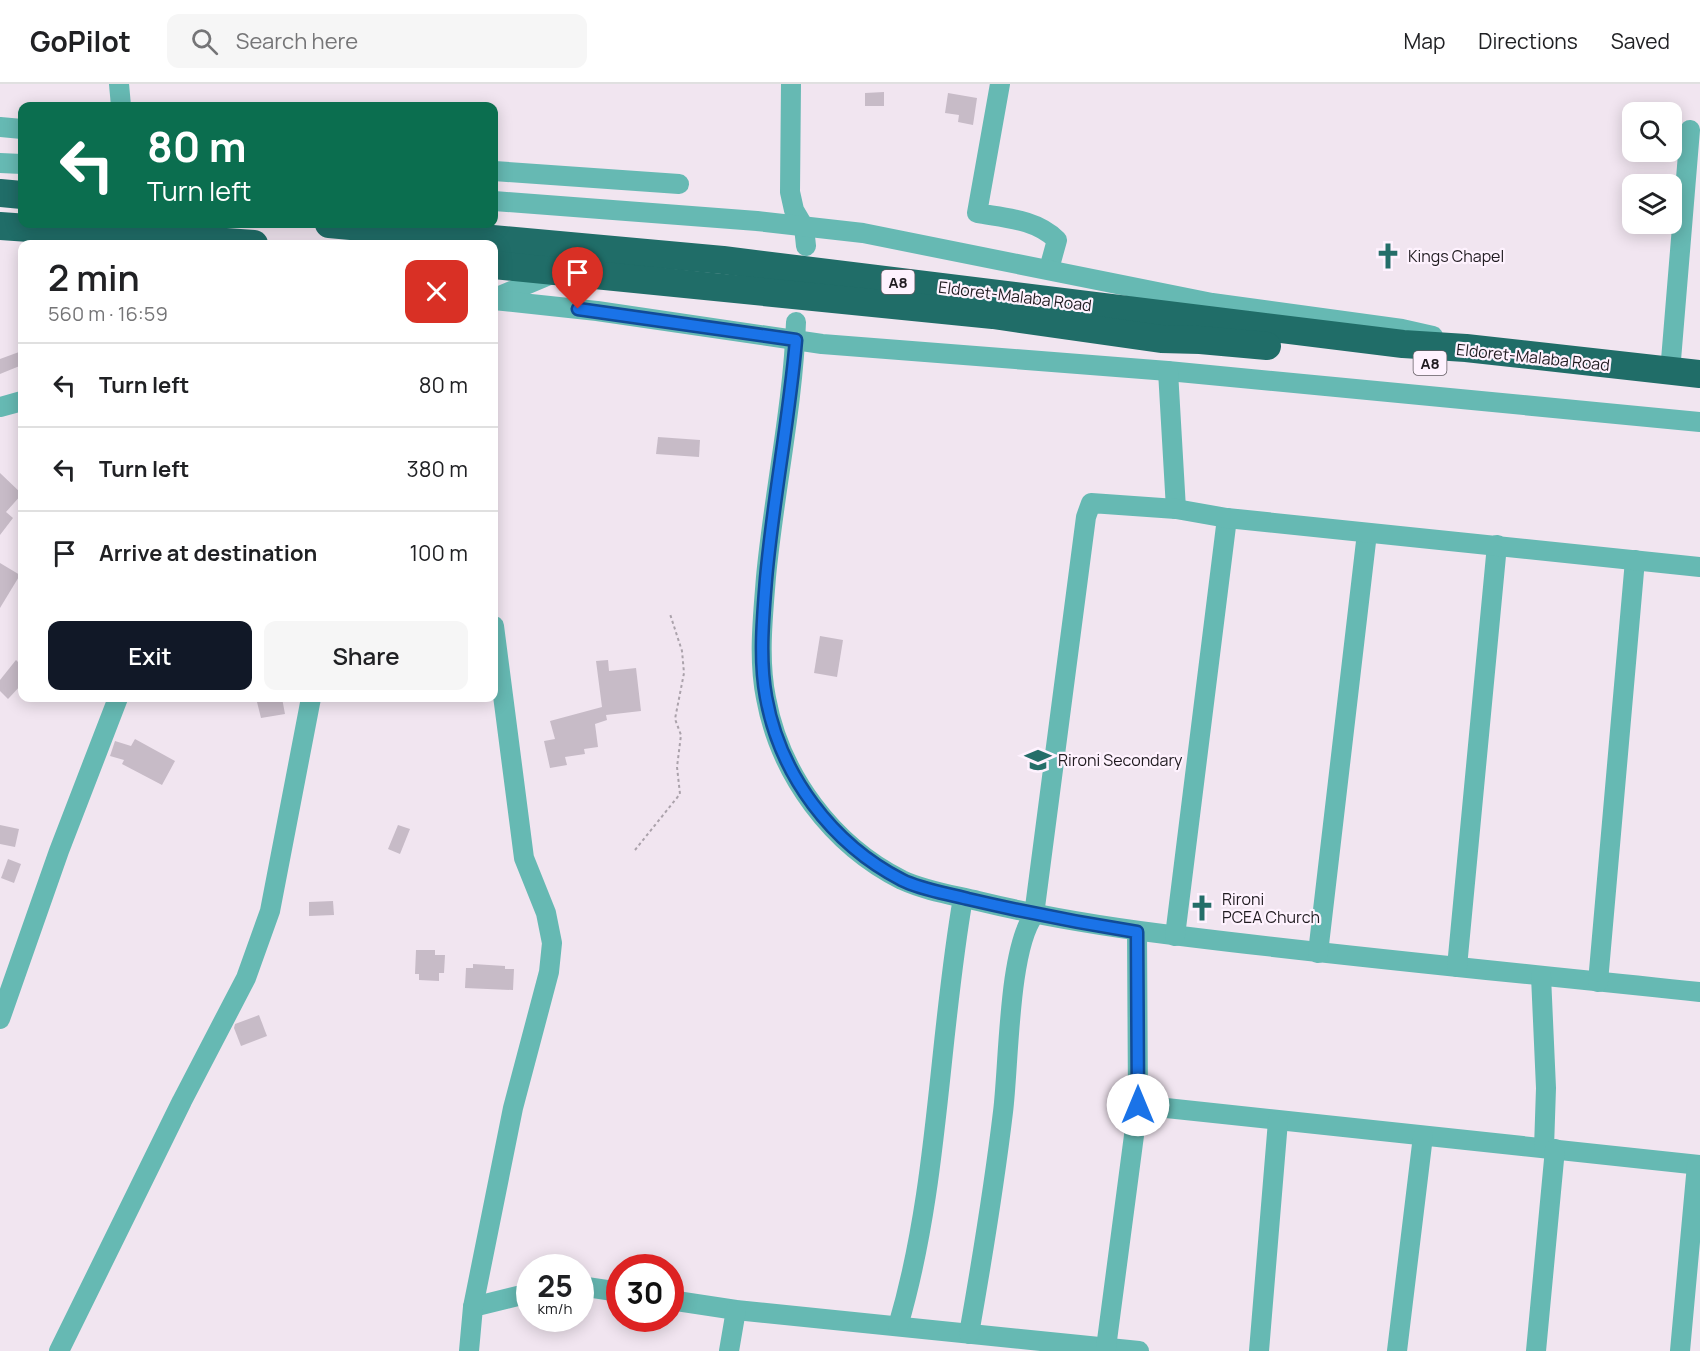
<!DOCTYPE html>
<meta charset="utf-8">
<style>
:root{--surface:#fff;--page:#f6f6f6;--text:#202124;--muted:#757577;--line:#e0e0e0;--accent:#111827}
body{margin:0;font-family:Manrope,sans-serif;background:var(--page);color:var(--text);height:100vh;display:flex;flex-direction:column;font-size:22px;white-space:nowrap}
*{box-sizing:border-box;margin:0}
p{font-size:20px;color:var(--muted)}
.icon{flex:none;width:33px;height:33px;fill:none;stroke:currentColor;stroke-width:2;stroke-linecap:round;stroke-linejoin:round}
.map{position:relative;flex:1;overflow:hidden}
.panel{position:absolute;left:18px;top:156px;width:480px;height:462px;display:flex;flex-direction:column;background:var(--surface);border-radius:12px;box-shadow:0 3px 15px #0003}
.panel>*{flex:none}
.hud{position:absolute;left:18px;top:18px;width:480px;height:126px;border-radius:12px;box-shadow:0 3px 15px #0003;background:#0b6e4f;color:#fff;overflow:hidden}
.buttons{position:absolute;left:1622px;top:18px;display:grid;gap:12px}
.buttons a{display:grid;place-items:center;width:60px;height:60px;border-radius:12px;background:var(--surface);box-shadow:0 3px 15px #0003;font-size:30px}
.speed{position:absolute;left:516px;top:1170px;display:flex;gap:12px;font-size:30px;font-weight:700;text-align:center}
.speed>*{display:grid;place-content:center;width:78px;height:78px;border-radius:50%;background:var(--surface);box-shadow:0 3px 15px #0003;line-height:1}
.speed small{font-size:15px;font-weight:400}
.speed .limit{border:9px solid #d22;background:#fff;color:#111}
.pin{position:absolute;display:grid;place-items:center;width:51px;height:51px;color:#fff;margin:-62px -26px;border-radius:50% 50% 50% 0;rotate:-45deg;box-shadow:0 0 6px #0007}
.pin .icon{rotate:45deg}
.me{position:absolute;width:66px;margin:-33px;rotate:0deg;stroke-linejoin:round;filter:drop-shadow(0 0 4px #0008)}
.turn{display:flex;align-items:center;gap:21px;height:126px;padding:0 30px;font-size:27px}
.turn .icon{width:78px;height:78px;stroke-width:2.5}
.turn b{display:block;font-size:42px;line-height:51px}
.round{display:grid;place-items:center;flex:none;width:63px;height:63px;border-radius:12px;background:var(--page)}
.overview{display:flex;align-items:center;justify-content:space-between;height:102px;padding:0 30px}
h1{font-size:36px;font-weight:600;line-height:45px}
.action{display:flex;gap:12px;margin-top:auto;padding:12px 30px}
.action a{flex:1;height:69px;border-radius:12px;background:var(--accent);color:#fff;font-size:24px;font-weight:600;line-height:69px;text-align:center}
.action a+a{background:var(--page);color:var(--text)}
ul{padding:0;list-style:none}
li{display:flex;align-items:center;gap:18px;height:84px;padding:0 30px;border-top:2px solid var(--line)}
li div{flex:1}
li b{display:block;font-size:22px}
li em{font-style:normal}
header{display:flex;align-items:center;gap:36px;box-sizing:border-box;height:84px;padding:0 30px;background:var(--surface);border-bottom:2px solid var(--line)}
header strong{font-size:28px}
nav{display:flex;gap:33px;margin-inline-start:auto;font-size:21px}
.search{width:420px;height:54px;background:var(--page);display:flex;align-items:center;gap:15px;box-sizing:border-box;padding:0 21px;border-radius:12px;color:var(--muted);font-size:22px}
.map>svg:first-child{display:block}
</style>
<header>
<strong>GoPilot</strong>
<div class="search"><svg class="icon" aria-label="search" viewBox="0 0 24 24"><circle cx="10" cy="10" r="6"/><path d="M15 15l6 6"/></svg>Search here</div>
<nav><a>Map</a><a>Directions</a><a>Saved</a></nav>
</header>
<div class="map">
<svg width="1700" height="1267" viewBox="0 0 1700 1267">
<rect width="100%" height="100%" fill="#f1e5f0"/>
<!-- building -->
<g fill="#c7bbc7">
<polygon points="884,8 884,22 865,22 865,9"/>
<polygon points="948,9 977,14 973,41 958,38 959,31 945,29"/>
<polygon points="19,268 22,281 0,290 0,275"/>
<polygon points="658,353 700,356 699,373 656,370"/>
<polygon points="0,389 22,410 6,428 13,434 0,451"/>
<polygon points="0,479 20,491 0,524"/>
<polygon points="820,552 843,556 837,593 814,589"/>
<polygon points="16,576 22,582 22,600 8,615 0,607 0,596"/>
<polygon points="608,576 609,587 636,584 641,627 606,631 607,636 595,640 598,663 584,665 585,670 565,673 567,681 550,684 544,657 555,655 550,637 602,623 596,577"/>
<polygon points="256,614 282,614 285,630 261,634"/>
<polygon points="135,655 175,677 162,701 122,680 124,676 110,672 115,657 131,662"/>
<polygon points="0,741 19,745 15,763 0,760"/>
<polygon points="398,741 410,745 400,770 388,765"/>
<polygon points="8,775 21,780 14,799 1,794"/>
<polygon points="333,817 334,831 309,832 309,818"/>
<polygon points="416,866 435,866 435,871 445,871 444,889 439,889 439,897 419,896 419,890 415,890"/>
<polygon points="473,880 505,882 505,885 514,885 513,906 465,904 466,884 473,884"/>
<polygon points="259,931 267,952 241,962 234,944 235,940"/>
</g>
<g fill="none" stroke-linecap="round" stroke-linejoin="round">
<!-- path -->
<polyline stroke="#aba2ab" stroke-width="2" stroke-dasharray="3 3" stroke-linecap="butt" points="635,766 680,710 677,683 681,651 675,635 684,589 682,567 670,530"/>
<!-- minor -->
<g stroke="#66b9b3" stroke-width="20">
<polyline points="119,0 121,22"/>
<polyline points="791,0 790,108 794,126 804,143 806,162"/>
<path d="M 1000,0 L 977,129 C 1005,134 1036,135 1057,156 L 1049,185"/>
<polyline points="0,43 22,45"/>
<polyline points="0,79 22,80"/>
<polyline points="494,87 679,100"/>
<polyline points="494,117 757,137 863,149 1212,219 1402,245 1433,252"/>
<polyline points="495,214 554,189"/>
<polyline points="494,216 597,227 822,260 1168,287 1700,338"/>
<path d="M 796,238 C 793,323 774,408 766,493 C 763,532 758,575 766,614 C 780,691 832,761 902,796 C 926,807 953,811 978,817 C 1048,834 1118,845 1189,853 C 1359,874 1530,890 1700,908"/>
<polyline points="1671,276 1690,46"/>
<polyline points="1168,287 1176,425"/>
<polyline points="0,323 22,317"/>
<polyline points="1137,847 1138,1021 1700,1081"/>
<polyline points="1175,852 1227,434"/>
<polyline points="1318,869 1367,449"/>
<polyline points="1457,883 1497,461"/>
<polyline points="1541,892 1546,1004 1544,1064"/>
<polyline points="1598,898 1635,476"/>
<polyline points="0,935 59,767 118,614"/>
<polyline points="580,1202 620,1208"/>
<polyline points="670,1216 736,1226 1139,1267"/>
<polyline points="473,1223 530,1209"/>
<path d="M 898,1242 C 939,1103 938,956 963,814"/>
<path d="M 969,1250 C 982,1176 994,1103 1003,1028 C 1009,981 1008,866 1034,831 L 1086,433 L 1091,419 L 1176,425 L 1227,434 L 1700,483"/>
<polyline points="1106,1264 1138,1021"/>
<polyline points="59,1267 182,1017 246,894 270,827 311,614"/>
<polyline points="469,1267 473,1223 513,1024 549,888 552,859 546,829 524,774 494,542"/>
<polyline points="729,1267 736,1226"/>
<polyline points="1259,1267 1278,1037"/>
<polyline points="1397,1267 1423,1052"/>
<polyline points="1536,1267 1555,1065"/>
<polyline points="1680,1267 1697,1081"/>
</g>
<!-- highway -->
<g stroke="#206d68" stroke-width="28">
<polyline points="0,109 22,111"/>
<polyline points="329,140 723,176 1403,260 1466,264 1700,290"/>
<polyline points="0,142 254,160"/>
<polyline points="494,181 993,231 1161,255 1200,256 1267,262"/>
</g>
</g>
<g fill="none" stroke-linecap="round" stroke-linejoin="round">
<!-- route casing -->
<g stroke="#114b97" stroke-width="15">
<path id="route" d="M 578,225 L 796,256 C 789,337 773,415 766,495 C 763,533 759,575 766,613 C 780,691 832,760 902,796 C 922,806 946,809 968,815 C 1024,828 1080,839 1137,848 L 1138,1021"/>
</g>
<!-- route -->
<use href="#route" stroke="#1a73e8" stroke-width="10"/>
</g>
<!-- icons -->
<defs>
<g id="church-bare" transform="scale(2.07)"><path d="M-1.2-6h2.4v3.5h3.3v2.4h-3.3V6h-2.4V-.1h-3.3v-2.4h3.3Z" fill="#246e69" stroke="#fef2fe" stroke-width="2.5" paint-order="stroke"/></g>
<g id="school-bare" transform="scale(2.07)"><path d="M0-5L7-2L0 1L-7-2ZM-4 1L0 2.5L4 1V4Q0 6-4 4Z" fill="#246e69" stroke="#fef2fe" stroke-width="2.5" paint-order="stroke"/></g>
</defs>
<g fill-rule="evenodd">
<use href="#church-bare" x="1388" y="172"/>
<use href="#school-bare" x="1038" y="676"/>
<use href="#church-bare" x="1202" y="824"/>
</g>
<g text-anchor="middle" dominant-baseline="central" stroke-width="4.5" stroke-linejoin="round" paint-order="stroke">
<!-- shield labels -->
<g fill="#fef2fe" stroke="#635c63" stroke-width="1.5">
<rect x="881.5" y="186" width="33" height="24" rx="4.5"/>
<rect x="1413.5" y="267" width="33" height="24" rx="4.5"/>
</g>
<g font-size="15" font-weight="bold" fill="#201b20">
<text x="898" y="198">A8</text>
<text x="1430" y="279">A8</text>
</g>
<!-- poi labels -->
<g font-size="16" fill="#201b20" stroke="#fef2fe" text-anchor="start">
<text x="1408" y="172">Kings Chapel</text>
<text x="1058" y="676">Rironi Secondary</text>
<text x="1222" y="815">Rironi<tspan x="1222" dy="18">PCEA Church</tspan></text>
</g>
<!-- street labels -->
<g font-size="16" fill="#201b20" stroke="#fef2fe">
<text transform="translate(1015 212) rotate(7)">Eldoret-Malaba Road</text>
<text transform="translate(1533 273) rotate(6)">Eldoret-Malaba Road</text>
</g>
</g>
</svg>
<div class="buttons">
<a><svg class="icon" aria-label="search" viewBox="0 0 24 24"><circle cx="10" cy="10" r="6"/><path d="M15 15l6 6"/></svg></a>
<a><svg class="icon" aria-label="layers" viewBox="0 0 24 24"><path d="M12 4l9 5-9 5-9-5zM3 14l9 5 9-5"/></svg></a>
</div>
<div class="speed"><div>25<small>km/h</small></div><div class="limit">30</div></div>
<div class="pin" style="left:578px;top:225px;background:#d93025"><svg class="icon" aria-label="arrive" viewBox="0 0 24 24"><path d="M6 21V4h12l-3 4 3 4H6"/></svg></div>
<svg class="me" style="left:1138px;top:1021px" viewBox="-20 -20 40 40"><circle r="19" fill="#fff"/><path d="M0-13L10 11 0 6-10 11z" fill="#1a73e8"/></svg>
<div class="hud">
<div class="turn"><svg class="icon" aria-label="left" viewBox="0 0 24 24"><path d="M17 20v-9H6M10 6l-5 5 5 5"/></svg><div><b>80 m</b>Turn left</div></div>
</div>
<section class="panel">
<div class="overview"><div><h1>2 min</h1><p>560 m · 16:59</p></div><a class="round" style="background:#d93025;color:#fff"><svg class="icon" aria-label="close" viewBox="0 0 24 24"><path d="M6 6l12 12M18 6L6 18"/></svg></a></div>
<ul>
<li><svg class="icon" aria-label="left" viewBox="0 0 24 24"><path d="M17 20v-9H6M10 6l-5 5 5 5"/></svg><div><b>Turn left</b></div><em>80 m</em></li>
<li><svg class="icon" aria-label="left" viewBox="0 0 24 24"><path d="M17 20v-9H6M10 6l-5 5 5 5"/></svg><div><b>Turn left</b></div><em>380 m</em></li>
<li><svg class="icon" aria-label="arrive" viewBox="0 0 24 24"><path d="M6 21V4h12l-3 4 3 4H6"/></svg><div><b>Arrive at destination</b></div><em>100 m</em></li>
</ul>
<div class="action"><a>Exit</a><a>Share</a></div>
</section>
</div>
